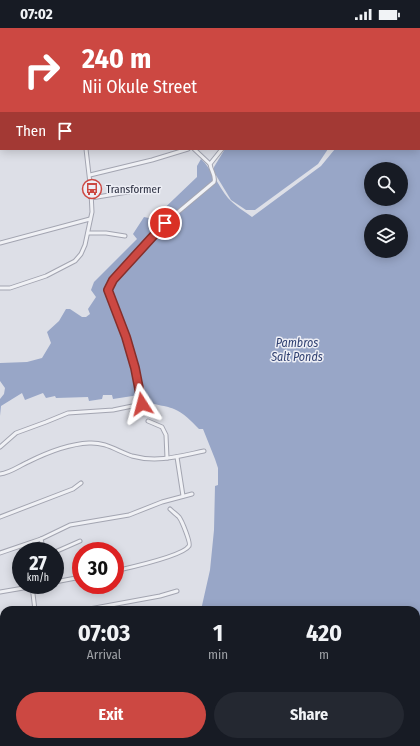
<!DOCTYPE html>
<style>
:root{--surface:#171b24;--page:#242831;--text:#f1f3f6;--muted:#9ea1a6;--accent:#cc4842}
body{margin:0;font-family:"Fira Sans Condensed",sans-serif;background:var(--page);color:var(--text);height:100vh;display:flex;flex-direction:column;font-size:15px;white-space:nowrap}
*{box-sizing:border-box;margin:0}
p{font-size:13px;color:var(--muted)}
.icon{flex:none;width:22px;height:22px;fill:none;stroke:currentColor;stroke-width:2;stroke-linecap:round;stroke-linejoin:round}
.map{position:relative;flex:1;overflow:hidden}
.side{position:absolute;left:0px;top:578px;width:420px;height:140px;display:flex;flex-direction:column;background:var(--surface);border-radius:12px 12px 0 0;box-shadow:0 2px 10px #0003}
.side>*{flex:none}
.hud{position:absolute;left:0px;top:0px;width:420px;height:122px;box-shadow:0 2px 10px #0003;background:#cc4842;color:#fff;overflow:hidden}
.tools{position:absolute;left:364px;top:134px;display:grid;gap:8px}
.tools a{display:grid;place-items:center;width:44px;height:44px;border-radius:50%;background:var(--surface);box-shadow:0 2px 10px #0003;font-size:20px}
.speed{position:absolute;left:12px;top:514px;display:flex;gap:8px;font-size:20px;font-weight:700;text-align:center}
.speed>*{display:grid;place-content:center;width:52px;height:52px;border-radius:50%;background:var(--surface);box-shadow:0 2px 10px #0003;line-height:1}
.speed small{font-size:10px;font-weight:400}
.speed .limit{border:6px solid #d22;background:#fff;color:#111}
.pin{position:absolute;display:grid;place-items:center;width:34px;height:34px;color:#fff;margin:-17px;border:2px solid #fff;border-radius:50%;box-shadow:0 1px 4px #0007}
.me{position:absolute;width:44px;margin:-22px;rotate:351deg;stroke-linejoin:round;filter:drop-shadow(0 0 3px #0008)}
.turn{display:flex;align-items:center;gap:14px;height:84px;padding:0 16px;font-size:18px}
.turn .icon{width:52px;height:52px;stroke-width:2.5}
.turn b{display:block;font-size:28px;line-height:34px}
.then{display:flex;align-items:center;height:38px;padding:0 16px;background:#0003;gap:8px;font-size:15px}
.eta{display:flex;justify-content:space-evenly;align-items:center;height:68px;text-align:center}
.eta b{font-size:24px;font-weight:700;line-height:28px}
.primary-button{display:flex;gap:8px;margin-top:auto;padding:8px 16px}
.primary-button a{flex:1;height:46px;border-radius:24px;background:var(--accent);color:#fff;font-size:16px;font-weight:700;line-height:46px;text-align:center}
.primary-button a+a{background:var(--page);color:var(--text)}
.status{display:flex;justify-content:space-between;align-items:center;height:28px;padding:0 20px;background:var(--surface);direction:ltr}
.status svg{height:11px;fill:currentColor}
.map>svg:first-child{display:block}
</style>
<div class="status"><b>07:02</b><svg viewBox="0 0 49 12"><path d="M0 12V9h3v3zM5 12V6h3v6zM10 12V3h3v9zM15 12V0h3v12zM26 1h20v11H26zM47 4h2v5h-2z"/></svg></div>
<div class="map">
<svg width="420" height="718" viewBox="0 0 420 718">
<rect width="100%" height="100%" fill="#dddfe7"/>
<!-- built -->
<polygon fill="#cbced9" points="4,704 4,714 38,714 41,718 0,718 0,709"/>
<!-- water -->
<g fill="#98a6c7" fill-rule="evenodd">
<path d="M 420,52 L 420,718 L 154,718 L 155,714 L 416,714 L 416,582 L 201,582 L 210,542 L 214,502 L 215,458 L 218,457 L 218,440 L 215,431 L 203,401 L 199,401 C 191,393 184,385 174,381 C 165,377 149,377 145,371 L 140,372 L 139,367 L 113,371 L 112,367 L 103,367 L 102,371 L 89,373 L 88,369 L 56,370 L 55,368 L 46,370 L 43,365 L 25,372 L 22,365 L 1,378 L 0,388 L 0,371 L 4,366 L 5,360 L 0,353 L 0,335 L 27,334 L 42,330 L 51,315 L 47,304 L 59,293 L 66,281 L 70,281 L 82,289 L 86,289 L 90,286 L 88,281 L 96,269 L 91,262 L 94,254 L 137,211 L 133,206 L 144,189 L 153,191 L 197,149 L 197,138 L 201,131 C 212,141 218,158 228,170 C 234,177 244,183 252,189 L 321,138 L 335,121 L 419,121 ZM 371,141 L 401,141 L 401,171 L 371,171 ZM 371,193 L 401,193 L 401,223 L 371,223 Z"/>
<polygon points="225,121 328,121 318,136 255,182 246,182 231,172 214,144 214,139"/>
</g>
<g fill="none" stroke-linecap="round" stroke-linejoin="round">
<!-- street casing -->
<g stroke="#a3a5b1" stroke-width="5">
<g id="street">
<polyline points="242,0 242,1"/>
<polyline points="361,0 362,1"/>
<polyline points="138,1 140,0"/>
<polyline points="400,1 402,0"/>
<polyline points="0,70 1,69"/>
<polyline points="194,121 210,136"/>
<polyline points="90,147 152,132 188,121"/>
<polyline points="91,170 140,162"/>
<polyline points="88,205 106,205 125,208"/>
<polyline points="0,215 90,191"/>
<polyline points="0,260 10,260 46,248 75,233 81,226 85,217 92,184 91,164 86,121"/>
<polyline points="148,393 162,399 166,407 167,430"/>
<path d="M 0,419 L 16,405 L 46,394 L 68,385 L 113,382 L 142,376 L 135,340 L 125,309 L 108,262 L 113,252 L 165,195 L 214,154 C 216,148 211,143 210,136 L 222,121"/>
<polyline points="177,429 183,468"/>
<path d="M 0,446 C 10,445 19,438 28,434 C 46,425 68,416 89,415 C 106,414 117,423 132,428 C 157,435 180,428 204,423"/>
<polyline points="0,489 73,461 81,455"/>
<polyline points="41,511 44,523"/>
<polyline points="55,524 80,513"/>
<polyline points="0,525 41,511 70,497 129,487 162,474 192,466"/>
<path d="M 115,543 C 128,540 183,528 189,518 C 191,515 182,493 179,489 C 176,486 173,484 170,481"/>
<polyline points="55,554 81,549"/>
<polyline points="32,558 35,582"/>
<polyline points="0,564 41,557"/>
<polyline points="84,582 160,568 177,563"/>
<polyline points="0,600 4,599"/>
<polyline points="0,609 2,619"/>
<polyline points="59,714 62,718"/>
<polyline points="80,714 91,718"/>
</g>
</g>
<!-- street -->
<use href="#street" stroke="#f0f1f5" stroke-width="3"/>
</g>
<g fill="none" stroke-linecap="round" stroke-linejoin="round">
<!-- route casing -->
<g stroke="#852f2b" stroke-width="10">
<polyline id="route" points="142,376 135,340 126,309 108,262 113,252 165,195"/>
</g>
<!-- route -->
<use href="#route" stroke="#cc4842" stroke-width="7"/>
</g>
<!-- icons -->
<defs>
<g id="bus-ring" transform="scale(1)"><circle r="9.5" fill="#edeef5" stroke="#cc4842" stroke-width="1.5"/><path d="M-5-6H5V4H4V6H2V4H-2V6H-4V4H-5ZM-3.5-4V0h7V-4ZM-3.5 1.2v1.5H-2V1.2ZM2 1.2v1.5H3.5V1.2Z" fill="#cc4842"/></g>
</defs>
<g fill-rule="evenodd">
<use href="#bus-ring" x="92" y="161"/>
</g>
<g text-anchor="middle" dominant-baseline="central" stroke-width="3" stroke-linejoin="round" paint-order="stroke">
<!-- poi labels -->
<g font-size="11" fill="#272b3d" stroke="#edeef5" text-anchor="start">
<text x="106" y="161">Transformer</text>
</g>
<!-- water labels -->
<g font-size="12" font-style="italic" fill="#314171" stroke="#edeef5">
<text x="297" y="315">Pambros<tspan x="297" dy="14">Salt Ponds</tspan></text>
</g>
</g>
</svg>
<div class="tools">
<a><svg class="icon" aria-label="search" viewBox="0 0 24 24"><circle cx="10" cy="10" r="6"/><path d="M15 15l6 6"/></svg></a>
<a><svg class="icon" aria-label="layers" viewBox="0 0 24 24"><path d="M12 4l9 5-9 5-9-5zM3 14l9 5 9-5"/></svg></a>
</div>
<div class="speed"><div>27<small>km/h</small></div><div class="limit">30</div></div>
<div class="pin" style="left:165px;top:195px;background:#d93025"><svg class="icon" aria-label="arrive" viewBox="0 0 24 24"><path d="M6 21V4h12l-3 4 3 4H6"/></svg></div>
<svg class="me" style="left:142px;top:376px" viewBox="-20 -20 40 40"><path d="M0-17L14 15 0 8-14 15z" fill="#cc4842" stroke="#fff" stroke-width="4"/></svg>
<div class="hud">
<div class="turn"><svg class="icon" aria-label="right" viewBox="0 0 24 24"><path d="M7 20v-9h11M14 6l5 5-5 5"/></svg><div><b>240 m</b>Nii Okule Street</div></div>
<div class="then">Then<svg class="icon" aria-label="arrive" viewBox="0 0 24 24"><path d="M6 21V4h12l-3 4 3 4H6"/></svg></div>
</div>
<section class="side">
<div class="eta">
<div><b>07:03</b><p>Arrival</p></div>
<div><b>1</b><p>min</p></div>
<div><b>420</b><p>m</p></div>
</div>
<div class="primary-button"><a>Exit</a><a>Share</a></div>
</section>
</div>
